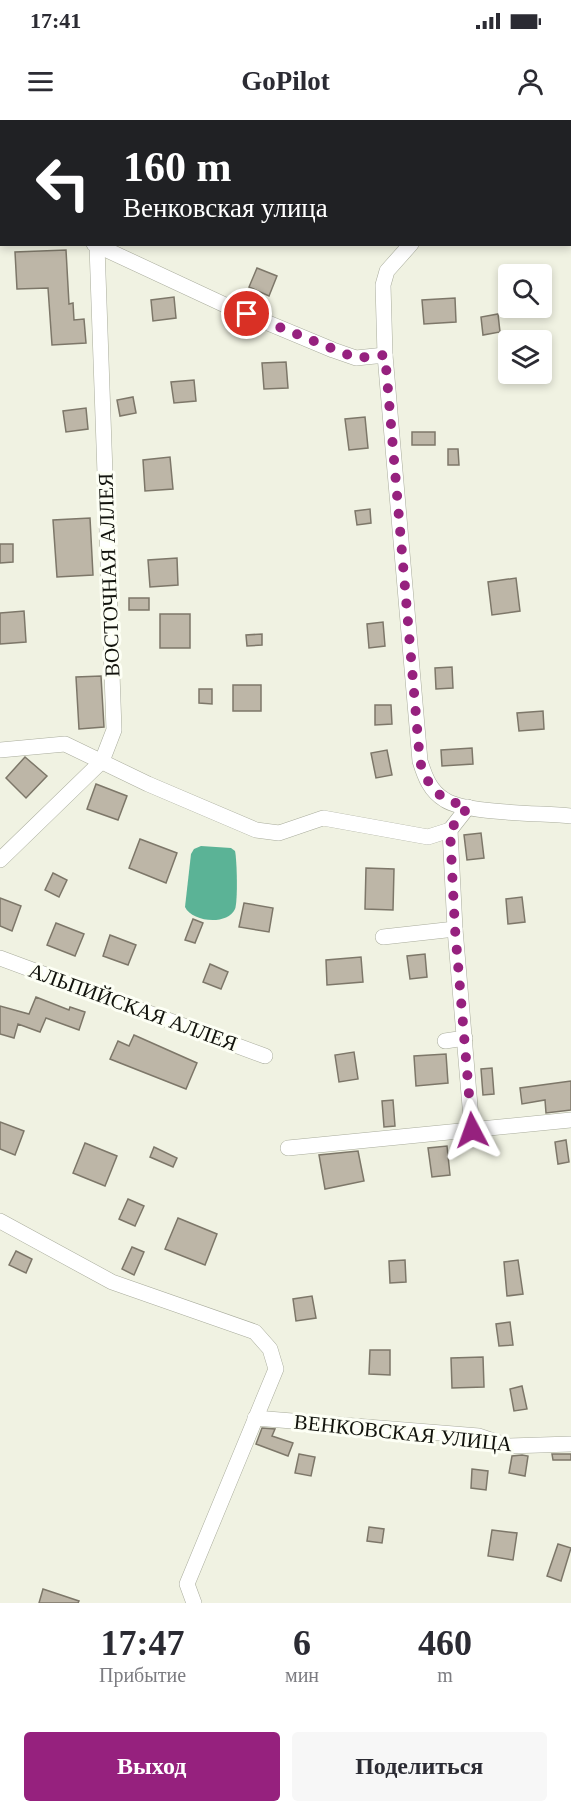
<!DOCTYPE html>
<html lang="ru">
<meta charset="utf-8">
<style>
:root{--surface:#fff;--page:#f7f7f7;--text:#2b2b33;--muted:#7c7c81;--accent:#96217e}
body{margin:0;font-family:"Times New Roman",serif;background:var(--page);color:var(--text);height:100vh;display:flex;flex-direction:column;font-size:22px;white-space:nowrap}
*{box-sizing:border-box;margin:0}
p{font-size:20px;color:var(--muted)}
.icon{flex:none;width:33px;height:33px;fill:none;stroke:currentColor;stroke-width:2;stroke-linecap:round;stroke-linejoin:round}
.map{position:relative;height:1483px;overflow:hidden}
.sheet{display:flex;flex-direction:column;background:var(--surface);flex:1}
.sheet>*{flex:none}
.top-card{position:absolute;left:0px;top:0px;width:572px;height:126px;box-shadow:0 3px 9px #0003;background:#202124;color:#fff;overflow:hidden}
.tools{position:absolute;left:498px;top:144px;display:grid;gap:12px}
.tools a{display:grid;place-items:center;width:54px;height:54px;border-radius:6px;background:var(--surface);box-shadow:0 3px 9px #0003;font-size:30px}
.pin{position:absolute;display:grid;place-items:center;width:51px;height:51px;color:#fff;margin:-26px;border:3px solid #fff;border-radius:50%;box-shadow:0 2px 6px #0007}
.me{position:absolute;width:66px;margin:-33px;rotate:356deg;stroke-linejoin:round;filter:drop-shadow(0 0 4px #0008)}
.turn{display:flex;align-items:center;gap:21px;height:126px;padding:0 24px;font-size:27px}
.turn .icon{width:78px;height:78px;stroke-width:2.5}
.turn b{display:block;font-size:42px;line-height:51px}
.eta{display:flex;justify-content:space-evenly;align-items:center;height:102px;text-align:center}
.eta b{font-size:36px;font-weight:600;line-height:42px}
.button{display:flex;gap:12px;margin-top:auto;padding:12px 24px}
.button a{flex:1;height:69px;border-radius:6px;background:var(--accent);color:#fff;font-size:24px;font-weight:600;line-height:69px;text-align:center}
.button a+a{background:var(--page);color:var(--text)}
.status{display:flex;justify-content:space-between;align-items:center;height:42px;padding:0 30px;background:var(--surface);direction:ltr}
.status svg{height:16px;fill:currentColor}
header{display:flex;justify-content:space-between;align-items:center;height:78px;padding:0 24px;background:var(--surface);font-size:27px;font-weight:600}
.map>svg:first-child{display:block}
</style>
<div class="status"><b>17:41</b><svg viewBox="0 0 49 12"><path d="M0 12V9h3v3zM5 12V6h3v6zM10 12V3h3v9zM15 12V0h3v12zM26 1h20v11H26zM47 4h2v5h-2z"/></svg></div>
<header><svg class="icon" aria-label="menu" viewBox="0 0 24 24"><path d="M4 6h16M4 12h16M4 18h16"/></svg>GoPilot<svg class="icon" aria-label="person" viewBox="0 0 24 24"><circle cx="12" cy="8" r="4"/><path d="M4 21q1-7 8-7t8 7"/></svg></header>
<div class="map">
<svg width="571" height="1483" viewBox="0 0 571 1483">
<rect width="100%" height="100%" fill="#f0f2e2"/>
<!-- water -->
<path fill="#5bb396" d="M 201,726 L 231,728 L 235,731 C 237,740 238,781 235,789 C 227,806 192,802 185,787 L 191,734 L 194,729 Z"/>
<!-- building -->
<g fill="#bdb6a7" stroke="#7d7769" stroke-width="1.5">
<polygon points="66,130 69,184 73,183 74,200 84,199 86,223 52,225 48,168 17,169 15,132"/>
<polygon points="257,148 277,156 269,176 249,167"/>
<polygon points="174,177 176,198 153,201 151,180"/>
<polygon points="455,178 456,202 424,204 422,180"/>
<polygon points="498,194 500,212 483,215 481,197"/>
<polygon points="286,242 288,268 264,269 262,243"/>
<polygon points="194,260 196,281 174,283 171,262"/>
<polygon points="133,277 136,293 120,296 117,280"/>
<polygon points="86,288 88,309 66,312 63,291"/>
<polygon points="365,297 368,328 349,330 345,299"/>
<rect x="412" y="312" width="23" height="13"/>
<polygon points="448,329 458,329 459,345 448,345"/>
<polygon points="170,337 173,369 145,371 143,340"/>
<polygon points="370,389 371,403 357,405 355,391"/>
<polygon points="90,398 93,455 57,457 53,400"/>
<polygon points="0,424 13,424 13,442 0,443"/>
<polygon points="177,438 178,465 150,467 148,440"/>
<polygon points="516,458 520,491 492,495 488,462"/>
<rect x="129" y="478" width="20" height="12"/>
<polygon points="24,491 26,522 0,524 0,493"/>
<rect x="160" y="494" width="30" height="34"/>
<polygon points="383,502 385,526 369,528 367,504"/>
<polygon points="262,514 262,525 247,526 246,515"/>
<polygon points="452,547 453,568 436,569 435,548"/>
<polygon points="101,556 104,607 79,609 76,557"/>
<rect x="233" y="565" width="28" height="26"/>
<polygon points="199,569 212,569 212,584 199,583"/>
<polygon points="375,585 391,585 392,604 375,605"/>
<polygon points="543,591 544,609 519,611 517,593"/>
<polygon points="472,628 473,644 442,646 441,630"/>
<polygon points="387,630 392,655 376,658 371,633"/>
<polygon points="25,637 47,656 26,678 6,658"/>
<polygon points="96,664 127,676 118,700 87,689"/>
<polygon points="481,713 484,738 467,740 464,715"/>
<polygon points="140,719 177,733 166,763 129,748"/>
<polygon points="366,748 394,749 393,790 365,789"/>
<polygon points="53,753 67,760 59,777 45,770"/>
<polygon points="522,777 525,802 508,804 506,779"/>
<polygon points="0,778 21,786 12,811 0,806"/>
<polygon points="244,783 273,788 269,812 239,807"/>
<polygon points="193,799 203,803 195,823 185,820"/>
<polygon points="56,803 84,814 75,836 47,825"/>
<polygon points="110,815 136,825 128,845 103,836"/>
<polygon points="425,834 427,857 410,859 407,836"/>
<polygon points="361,837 363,862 327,865 326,840"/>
<polygon points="210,844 228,852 221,869 203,862"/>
<polygon points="36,877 69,890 70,887 85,892 79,910 46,898 40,912 18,904 14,918 0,914 0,886 29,894"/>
<polygon points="134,915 197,943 186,969 110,939 118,921 129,926"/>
<polygon points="354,932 358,959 339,962 335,935"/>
<polygon points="446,934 448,963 416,966 414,936"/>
<polygon points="492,948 494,974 483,975 481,949"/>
<polygon points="571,961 571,990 546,993 545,980 522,984 520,968"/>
<polygon points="393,980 395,1006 384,1007 382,981"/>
<polygon points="0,1002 24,1011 15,1035 0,1029"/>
<polygon points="566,1020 569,1042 558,1044 555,1022"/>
<polygon points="85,1023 117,1036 105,1066 73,1053"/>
<polygon points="447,1026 450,1055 432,1057 428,1028"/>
<polygon points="154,1027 177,1038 173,1047 150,1037"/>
<polygon points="358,1031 364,1061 325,1069 319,1035"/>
<polygon points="128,1079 144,1086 135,1106 119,1099"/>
<polygon points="178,1098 217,1114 205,1145 165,1129"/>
<polygon points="132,1127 144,1132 134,1155 122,1149"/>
<polygon points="16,1131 32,1139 26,1153 9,1145"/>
<polygon points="405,1140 406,1162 390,1163 389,1141"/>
<polygon points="518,1140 523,1174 507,1176 504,1142"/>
<polygon points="312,1176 316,1198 296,1201 293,1179"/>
<polygon points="510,1202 513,1225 499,1226 496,1204"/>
<polygon points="370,1230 390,1230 390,1255 369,1254"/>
<polygon points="483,1237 484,1267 452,1268 451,1238"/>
<polygon points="522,1266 527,1289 514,1291 510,1269"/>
<polygon points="262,1308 275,1309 272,1316 293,1323 288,1336 256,1324"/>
<polygon points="299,1334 315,1337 311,1356 295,1353"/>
<polygon points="552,1334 571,1334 571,1340 553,1340"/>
<polygon points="522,1335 528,1336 525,1356 509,1353 512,1336"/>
<polygon points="472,1349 488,1351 486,1370 471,1368"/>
<polygon points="369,1407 384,1409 382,1423 367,1421"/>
<polygon points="492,1410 517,1413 513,1440 488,1436"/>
<polygon points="558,1424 571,1428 561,1461 547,1456"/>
<polygon points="43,1469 79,1481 78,1483 39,1483"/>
</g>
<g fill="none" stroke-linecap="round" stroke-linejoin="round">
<!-- minor casing -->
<g stroke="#a9ac9c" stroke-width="16">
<g id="minor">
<polyline points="452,0 452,2"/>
<polyline points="135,2 146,2"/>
<polyline points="255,2 265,0"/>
<polyline points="0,37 2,37"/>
<polyline points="0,81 2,82"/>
<path d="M 94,124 L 225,185 L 333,230 L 356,238 L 385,235 L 420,641 C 425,657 430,671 445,680 C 467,694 543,693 571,696"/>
<polyline points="385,235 383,165 387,151 411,124"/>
<polyline points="0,630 65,624 148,664 256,710 279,713 323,698 428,717 450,710"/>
<polyline points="468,687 450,710 455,809 472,1010"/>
<polyline points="0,740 102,641 114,610 97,126"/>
<polyline points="383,817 455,809"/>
<polyline points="0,838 265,936"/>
<polyline points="445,921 465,918"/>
<polyline points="288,1028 571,1000"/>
<polyline points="0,1101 112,1162 255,1212 270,1229 276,1249 187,1464 194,1483"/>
<polyline points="255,1298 479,1316 509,1326 571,1324"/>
</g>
</g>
<!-- minor -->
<use href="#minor" stroke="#fff" stroke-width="15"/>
</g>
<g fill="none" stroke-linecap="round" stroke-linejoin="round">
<!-- route -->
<path stroke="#96217e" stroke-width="10" stroke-dasharray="0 18" d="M 247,194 L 356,238 L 385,235 L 420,642 C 430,671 438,678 468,687 L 450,710 L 455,809 L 472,1010"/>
</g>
<g text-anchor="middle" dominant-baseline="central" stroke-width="6" stroke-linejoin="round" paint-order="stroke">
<!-- street labels -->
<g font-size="21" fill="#11120c" stroke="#fdfff5">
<text transform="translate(109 455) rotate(-92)">ВОСТОЧНАЯ АЛЛЕЯ</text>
<text transform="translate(133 887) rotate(20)">АЛЬПИЙСКАЯ АЛЛЕЯ</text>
<text transform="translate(403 1313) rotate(6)">ВЕНКОВСКАЯ УЛИЦА</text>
</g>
</g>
</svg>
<div class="tools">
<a><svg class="icon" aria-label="search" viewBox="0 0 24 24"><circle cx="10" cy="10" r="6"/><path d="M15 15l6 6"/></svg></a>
<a><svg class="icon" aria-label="layers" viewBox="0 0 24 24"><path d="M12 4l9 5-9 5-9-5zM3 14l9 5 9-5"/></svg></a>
</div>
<div class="pin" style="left:247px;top:194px;background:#d93025"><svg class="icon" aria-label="arrive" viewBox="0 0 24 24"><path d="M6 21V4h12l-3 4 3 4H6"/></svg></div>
<svg class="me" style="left:472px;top:1010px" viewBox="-20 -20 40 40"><path d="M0-17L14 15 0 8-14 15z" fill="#96217e" stroke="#fff" stroke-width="4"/></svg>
<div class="top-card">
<div class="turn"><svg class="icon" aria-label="left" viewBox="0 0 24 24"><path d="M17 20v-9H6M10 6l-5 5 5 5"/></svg><div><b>160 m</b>Венковская улица</div></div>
</div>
</div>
<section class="sheet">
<div class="eta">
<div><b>17:47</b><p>Прибытие</p></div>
<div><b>6</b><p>мин</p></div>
<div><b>460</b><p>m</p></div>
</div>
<div class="button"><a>Выход</a><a>Поделиться</a></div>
</section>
